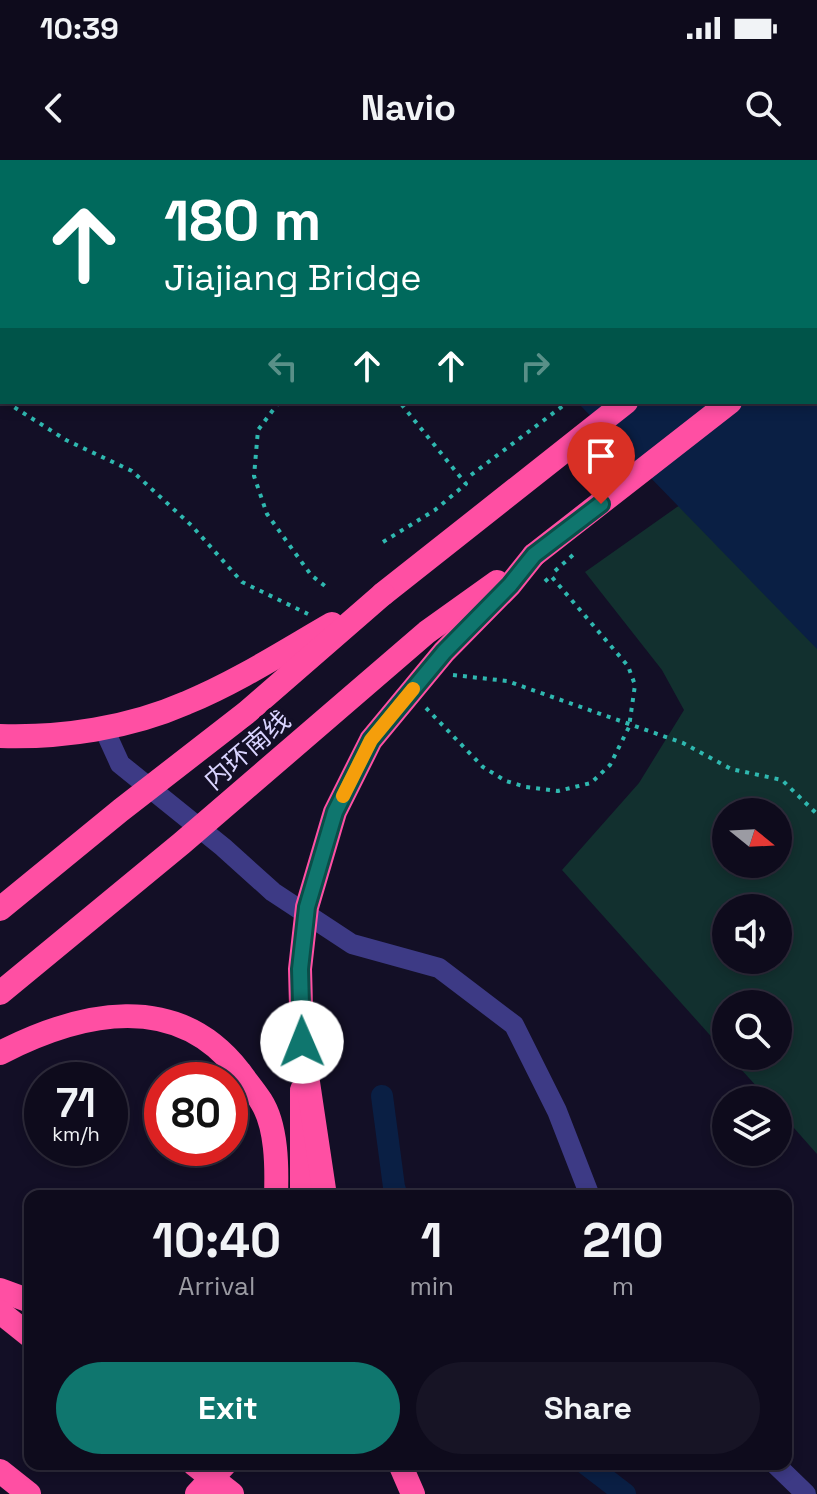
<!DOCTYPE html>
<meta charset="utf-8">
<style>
:root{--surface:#0e0b1c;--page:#171425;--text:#f1f3f6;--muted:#9b9ba3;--line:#2e2b3b;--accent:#0f766e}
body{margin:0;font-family:"Space Grotesk","Noto Sans SC",sans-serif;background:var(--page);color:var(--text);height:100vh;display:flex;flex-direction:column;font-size:30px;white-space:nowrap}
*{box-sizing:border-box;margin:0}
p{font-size:26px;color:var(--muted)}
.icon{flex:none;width:44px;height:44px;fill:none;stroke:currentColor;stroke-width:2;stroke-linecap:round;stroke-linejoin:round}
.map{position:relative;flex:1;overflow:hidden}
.details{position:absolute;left:24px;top:1030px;width:768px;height:280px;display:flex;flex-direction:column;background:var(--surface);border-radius:16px;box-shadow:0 4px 12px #0003,0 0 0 2px var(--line)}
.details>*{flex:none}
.hud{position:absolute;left:0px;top:0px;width:818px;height:244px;box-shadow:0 4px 12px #0003,0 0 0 2px var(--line);background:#00695c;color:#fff;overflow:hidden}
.needle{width:52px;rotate:108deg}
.fabs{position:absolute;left:712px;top:638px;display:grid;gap:16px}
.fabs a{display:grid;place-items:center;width:80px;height:80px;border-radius:50%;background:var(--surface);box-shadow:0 4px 12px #0003,0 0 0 2px var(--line);font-size:40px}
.speed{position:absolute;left:24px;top:902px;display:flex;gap:16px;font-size:40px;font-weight:700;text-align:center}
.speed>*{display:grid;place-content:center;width:104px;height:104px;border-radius:50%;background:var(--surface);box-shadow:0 4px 12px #0003,0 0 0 2px var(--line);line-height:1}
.speed small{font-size:20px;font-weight:400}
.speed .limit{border:12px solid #d22;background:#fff;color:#111}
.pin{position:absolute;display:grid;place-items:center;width:68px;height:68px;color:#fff;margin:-82px -34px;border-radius:50% 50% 50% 0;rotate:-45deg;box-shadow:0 0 8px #0007}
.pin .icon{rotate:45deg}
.me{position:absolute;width:88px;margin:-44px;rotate:359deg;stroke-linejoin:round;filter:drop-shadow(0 0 6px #0008)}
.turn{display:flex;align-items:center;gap:28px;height:168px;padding:0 32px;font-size:36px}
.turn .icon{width:104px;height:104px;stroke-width:2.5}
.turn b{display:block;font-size:56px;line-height:68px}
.lanes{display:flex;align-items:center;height:76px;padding:0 32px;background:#0003;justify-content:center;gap:40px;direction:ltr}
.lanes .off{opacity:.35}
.eta{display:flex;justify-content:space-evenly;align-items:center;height:136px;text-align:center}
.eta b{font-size:48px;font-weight:800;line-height:56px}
.button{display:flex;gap:16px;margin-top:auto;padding:16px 32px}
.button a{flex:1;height:92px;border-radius:48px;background:var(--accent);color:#fff;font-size:32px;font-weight:800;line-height:92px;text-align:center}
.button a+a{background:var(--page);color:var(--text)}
.status{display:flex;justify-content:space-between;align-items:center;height:56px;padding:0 40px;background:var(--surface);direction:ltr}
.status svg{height:22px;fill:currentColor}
header{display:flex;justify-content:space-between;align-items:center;height:104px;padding:0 32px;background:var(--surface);font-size:36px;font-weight:800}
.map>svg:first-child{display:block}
</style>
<div class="status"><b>10:39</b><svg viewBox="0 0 49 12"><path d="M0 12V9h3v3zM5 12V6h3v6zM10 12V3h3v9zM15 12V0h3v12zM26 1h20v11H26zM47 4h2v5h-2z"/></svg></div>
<header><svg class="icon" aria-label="back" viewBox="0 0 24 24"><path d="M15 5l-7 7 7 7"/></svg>Navio<svg class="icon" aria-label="search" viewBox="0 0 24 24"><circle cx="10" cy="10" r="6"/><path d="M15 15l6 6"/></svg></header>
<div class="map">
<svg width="817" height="1334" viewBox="0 0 817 1334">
<rect width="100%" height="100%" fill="#130f26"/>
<!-- green -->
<path fill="#12302f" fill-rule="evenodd" d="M 716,327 L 817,421 L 817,994 L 778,950 L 778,940 L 769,940 L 729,896 L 778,896 L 778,844 L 726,844 L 726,893 L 562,710 L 639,623 L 684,550 L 662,510 L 585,412 L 677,347 ZM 726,652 L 778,652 L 778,704 L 726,704 ZM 726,748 L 778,748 L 778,800 L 726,800 Z"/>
<!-- water -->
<polygon fill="#0a1f44" points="350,0 817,0 817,489 577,242 816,242 816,2"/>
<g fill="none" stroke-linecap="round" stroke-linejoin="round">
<!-- canal -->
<g stroke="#0a1f44" stroke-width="22">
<polyline points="382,936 394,1027 397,1036"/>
<polyline points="586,1304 625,1334"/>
</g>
<!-- path -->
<g stroke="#2fb8b0" stroke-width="4" stroke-dasharray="4 6" stroke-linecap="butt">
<polyline points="816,43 817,42"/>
<polyline points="0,238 2,239"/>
<polyline points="6,242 66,280 132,311 192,366 242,422 308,454"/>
<polyline points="279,242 258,270 254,316 267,354 311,415 325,426"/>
<polyline points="471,315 568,242"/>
<polyline points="383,382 435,350 466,324 402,245 396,242"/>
<polyline points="555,411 574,394"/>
<polyline points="453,515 507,521 683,583 731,609 782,620 817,654"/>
<polyline points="426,548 483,607 506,621 526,627 558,631 591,623 610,605 629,567 635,525 628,506 551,416 541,425"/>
</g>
<!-- minor -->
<g stroke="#3d3a85" stroke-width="20">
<polyline points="105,571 120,604 223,687 273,732 352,784 439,808 514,865 557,951 590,1036"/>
<polyline points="775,1304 806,1334"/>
</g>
<!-- highway -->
<g stroke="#ff4fa3" stroke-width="24">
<polyline points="816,87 817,86"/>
<polyline points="816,172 817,171"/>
<polyline points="534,395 730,242"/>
<polyline points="383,434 626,242"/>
<path d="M 0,893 C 80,852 176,830 239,911 C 246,921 254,930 261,941 C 277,966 277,1007 276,1036"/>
<polyline points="302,1036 302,930"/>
<polyline points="0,1130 30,1141"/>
<polyline points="0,1152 30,1176"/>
<polyline points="194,1304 232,1334"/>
<polyline points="400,1304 413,1334"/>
<polyline points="0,1311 29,1334"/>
</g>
<!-- highway-bridge -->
<g stroke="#ff4fa3" stroke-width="24">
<path d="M 0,576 C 62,578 129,568 186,543 C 237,522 285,491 332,464"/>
<polyline points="0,749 121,650 246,553 383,434"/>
<polyline points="0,833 182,683 427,472 497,422"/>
<polyline points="325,1036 302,882 300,809 307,747 335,652 371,580 444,492 510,425 534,395"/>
<polyline points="197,1334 225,1304"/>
</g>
</g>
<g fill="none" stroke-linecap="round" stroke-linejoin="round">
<!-- route casing -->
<g stroke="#0a4d48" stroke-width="20">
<polyline id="route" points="302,882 300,809 307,747 335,652 371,580 444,492 510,425 534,395 601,344"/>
</g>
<!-- route -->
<use href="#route" stroke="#0f766e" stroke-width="14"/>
<!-- slow -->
<polyline stroke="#f59e0b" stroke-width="14" points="343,636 371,580 413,529"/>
</g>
<g text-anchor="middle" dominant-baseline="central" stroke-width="8" stroke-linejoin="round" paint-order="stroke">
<!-- street labels -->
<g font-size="26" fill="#d9d4ff" stroke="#130f26">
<text transform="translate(247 590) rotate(-41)">内环南线</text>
</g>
</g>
</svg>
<div class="fabs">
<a><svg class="needle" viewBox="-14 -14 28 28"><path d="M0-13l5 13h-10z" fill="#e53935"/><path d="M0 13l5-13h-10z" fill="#9b9ba3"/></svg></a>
<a><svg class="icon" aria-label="sound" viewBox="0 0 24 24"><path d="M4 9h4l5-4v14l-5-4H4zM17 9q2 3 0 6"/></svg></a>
<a><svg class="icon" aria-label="search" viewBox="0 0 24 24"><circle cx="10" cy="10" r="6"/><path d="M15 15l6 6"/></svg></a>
<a><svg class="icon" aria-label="layers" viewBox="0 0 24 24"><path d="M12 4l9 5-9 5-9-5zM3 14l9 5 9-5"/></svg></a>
</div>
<div class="speed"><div>71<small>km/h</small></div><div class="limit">80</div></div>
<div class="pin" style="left:601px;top:344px;background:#d93025"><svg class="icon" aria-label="arrive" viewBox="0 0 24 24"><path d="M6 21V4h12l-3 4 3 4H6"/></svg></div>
<svg class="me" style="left:302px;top:882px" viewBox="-20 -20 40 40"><circle r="19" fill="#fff"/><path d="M0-13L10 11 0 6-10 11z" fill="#0f766e"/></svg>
<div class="hud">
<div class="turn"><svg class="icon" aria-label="ahead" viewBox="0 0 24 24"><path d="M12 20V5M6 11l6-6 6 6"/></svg><div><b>180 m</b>Jiajiang Bridge</div></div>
<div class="lanes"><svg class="icon off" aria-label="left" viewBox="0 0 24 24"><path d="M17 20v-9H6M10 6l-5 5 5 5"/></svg><svg class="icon" aria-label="ahead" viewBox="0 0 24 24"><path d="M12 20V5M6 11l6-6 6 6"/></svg><svg class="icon" aria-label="ahead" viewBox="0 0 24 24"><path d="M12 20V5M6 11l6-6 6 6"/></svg><svg class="icon off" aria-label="right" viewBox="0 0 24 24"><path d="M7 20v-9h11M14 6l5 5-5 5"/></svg></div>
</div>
<section class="details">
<div class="eta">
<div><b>10:40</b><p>Arrival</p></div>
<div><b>1</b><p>min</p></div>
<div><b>210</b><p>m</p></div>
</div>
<div class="button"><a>Exit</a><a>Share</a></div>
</section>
</div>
